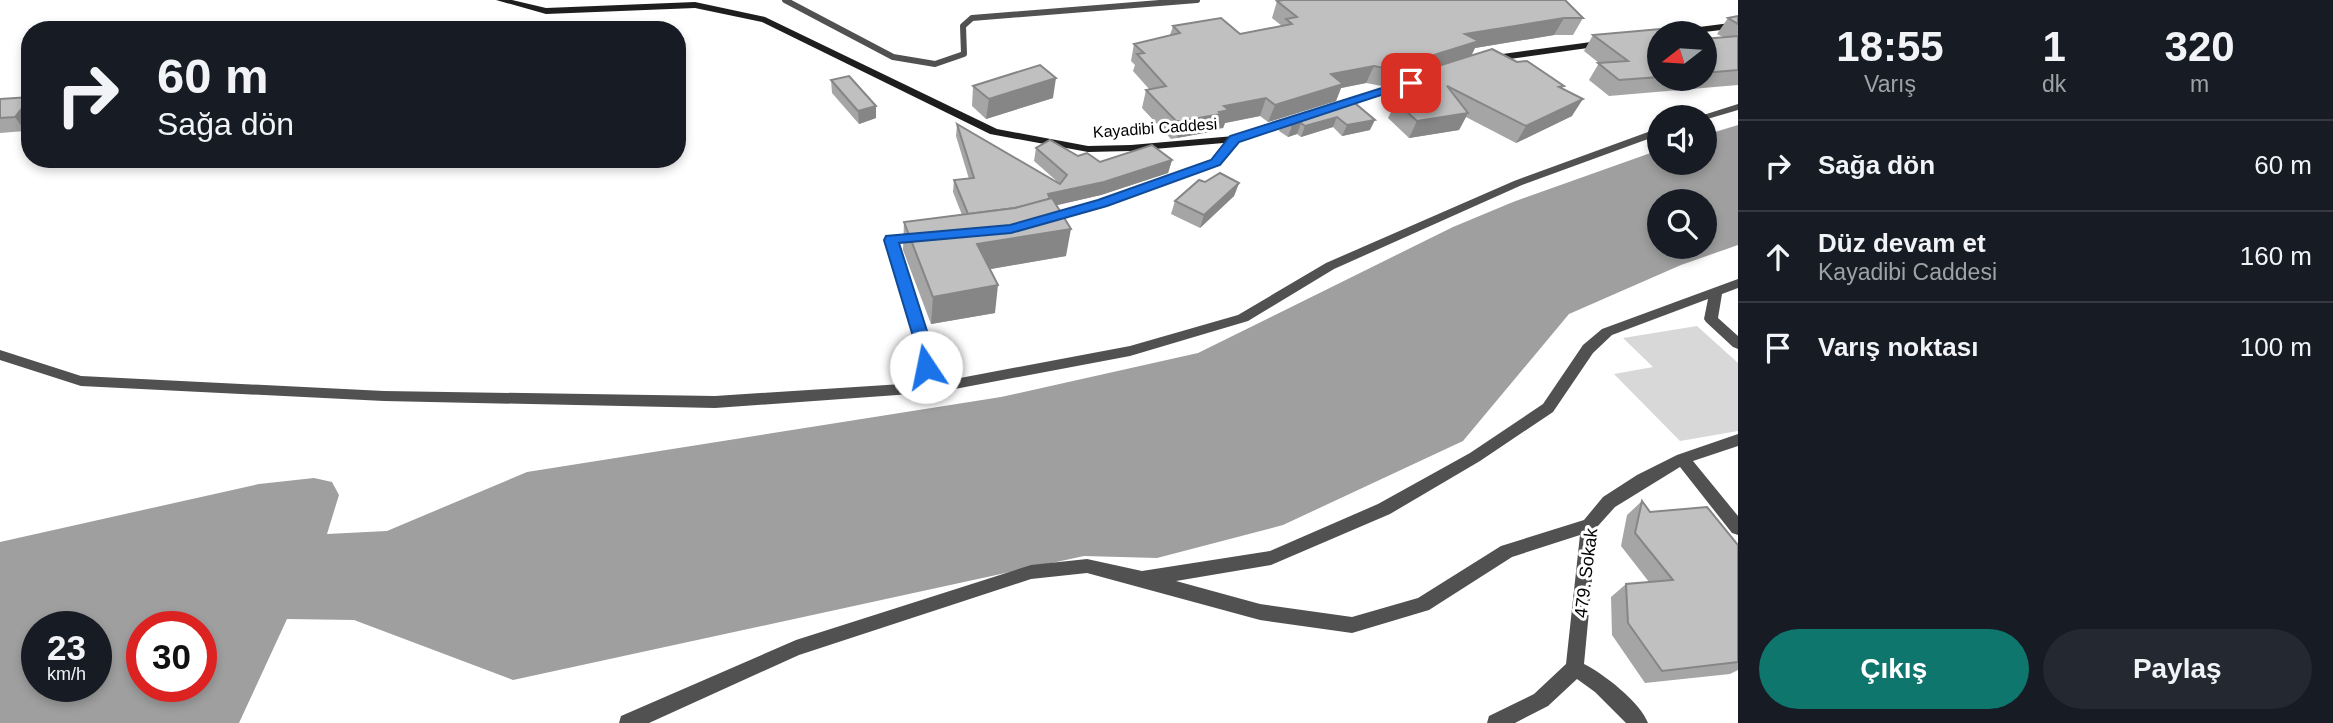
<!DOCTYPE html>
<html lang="tr">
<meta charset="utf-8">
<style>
:root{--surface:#171b24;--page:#242831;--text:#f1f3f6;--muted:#9ea1a6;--line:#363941;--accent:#0f766e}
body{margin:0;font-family:Helvetica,sans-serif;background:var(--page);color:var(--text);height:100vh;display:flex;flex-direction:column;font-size:26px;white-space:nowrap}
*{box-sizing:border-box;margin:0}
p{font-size:23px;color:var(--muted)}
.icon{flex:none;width:38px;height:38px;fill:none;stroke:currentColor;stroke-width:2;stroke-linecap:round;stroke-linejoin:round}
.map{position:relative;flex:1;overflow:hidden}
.details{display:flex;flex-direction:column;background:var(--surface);width:595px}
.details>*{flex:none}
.hud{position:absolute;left:21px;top:21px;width:665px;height:147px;border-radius:28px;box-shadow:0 4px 10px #0003;background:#171b24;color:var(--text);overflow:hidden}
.needle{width:46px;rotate:253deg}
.fabs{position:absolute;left:1647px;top:21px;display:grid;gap:14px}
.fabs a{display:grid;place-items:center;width:70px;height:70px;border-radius:50%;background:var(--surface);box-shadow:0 4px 10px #0003;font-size:35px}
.speed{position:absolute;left:21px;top:611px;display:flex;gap:14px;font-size:35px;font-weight:700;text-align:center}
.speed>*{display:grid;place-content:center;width:91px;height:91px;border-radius:50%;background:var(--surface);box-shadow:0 4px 10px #0003;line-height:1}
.speed small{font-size:18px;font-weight:400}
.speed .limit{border:10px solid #d22;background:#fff;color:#111}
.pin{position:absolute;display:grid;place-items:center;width:60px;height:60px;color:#fff;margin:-30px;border-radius:14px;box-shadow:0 4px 10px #0006}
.me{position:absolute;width:77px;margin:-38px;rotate:349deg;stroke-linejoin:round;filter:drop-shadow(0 0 5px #0008)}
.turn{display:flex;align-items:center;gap:24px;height:147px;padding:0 21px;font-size:32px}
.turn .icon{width:91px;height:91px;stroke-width:2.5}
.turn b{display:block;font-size:49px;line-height:60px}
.eta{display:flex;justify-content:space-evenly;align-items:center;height:119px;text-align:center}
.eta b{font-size:42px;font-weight:700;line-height:49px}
.cta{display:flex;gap:14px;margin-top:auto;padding:14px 21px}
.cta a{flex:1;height:80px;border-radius:42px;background:var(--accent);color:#fff;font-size:28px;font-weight:700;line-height:80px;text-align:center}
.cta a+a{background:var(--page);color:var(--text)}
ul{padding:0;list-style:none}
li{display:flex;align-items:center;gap:21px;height:91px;padding:0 21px;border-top:2px solid var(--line)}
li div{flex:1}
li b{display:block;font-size:26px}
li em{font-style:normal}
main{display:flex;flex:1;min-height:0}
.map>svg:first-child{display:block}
</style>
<main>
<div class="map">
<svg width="1738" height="723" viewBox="0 0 1738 723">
<rect width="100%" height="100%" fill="#fff"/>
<!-- green -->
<polygon fill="#d8d8d8" points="1697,326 1738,363 1738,431 1680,441 1614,374 1653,367 1623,338"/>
<!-- water -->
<path fill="#9f9f9f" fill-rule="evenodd" d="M 1738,125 L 1738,245 L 1681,265 L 1569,314 L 1463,441 L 1283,525 L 1157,558 L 1084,556 L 513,680 L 354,620 L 287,619 L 239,723 L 0,723 L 0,542 L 259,484 L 314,478 L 332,482 L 339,495 L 327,534 L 387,531 L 527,472 L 1001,397 L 1198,353 L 1453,227 L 1513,202 L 1659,150 L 1659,163 L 1704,163 L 1705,135 ZM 1659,201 L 1704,201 L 1704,247 L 1659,247 ZM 37,626 L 96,626 L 96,686 L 37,686 ZM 142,626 L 201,626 L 201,686 L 142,686 Z"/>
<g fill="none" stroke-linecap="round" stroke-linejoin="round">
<!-- lane -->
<polyline stroke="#515151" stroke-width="6" points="785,0 893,57 935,64 964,54 963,26 972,18 1197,0"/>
<!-- street -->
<g fill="#515151" fill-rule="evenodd">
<polygon points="1738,104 1738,110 1704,120 1704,117 1697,117"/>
<polygon points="1659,128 1659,135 1522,185 1334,269 1248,321 1130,356 939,392 715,408 384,401 81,386 0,360 0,350 81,376 384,391 715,396 902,384 919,366 919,353 885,240 891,236 920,233 924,234 926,237 924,240 898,243 933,353 933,367 920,383 939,382 1130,346 1238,315 1326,263 1514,181"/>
<polygon points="1235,136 1240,139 1220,165 1107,206 1043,224 1037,220 1039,217 1099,200 1212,161 1231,137"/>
<path d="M 1738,279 L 1738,288 L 1722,294 L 1718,318 L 1738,336 L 1738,349 L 1733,347 L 1706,322 L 1704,319 L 1708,299 L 1612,335 L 1593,353 L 1553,412 L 1480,461 L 1390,514 L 1271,565 L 1176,581 L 1260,604 L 1352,617 L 1418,598 L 1501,546 L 1584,520 L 1603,497 L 1637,475 L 1677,455 L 1738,434 L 1738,446 L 1693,461 L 1738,516 L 1738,535 L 1732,533 L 1680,467 L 1615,507 L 1597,527 L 1584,664 C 1604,674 1640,702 1648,723 L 1626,723 L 1595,692 L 1577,679 L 1548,706 L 1515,723 L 1487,723 L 1489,716 L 1534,694 L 1566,664 L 1580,535 L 1512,557 L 1429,610 L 1352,633 L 1260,620 L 1087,573 L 1031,579 L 799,655 L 649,723 L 619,723 L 621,716 L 796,640 L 1031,565 L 1087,559 L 1142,571 L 1270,551 L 1378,504 L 1470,453 L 1543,404 L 1583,345 L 1602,329 Z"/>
</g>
<!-- secondary -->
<g fill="#1e1e1e" fill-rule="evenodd">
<polygon points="496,0 512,0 546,8 695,2 765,17 997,129 1088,146 1131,145 1234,136 1298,116 1303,119 1235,142 1131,151 1088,152 990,134 762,22 695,8 546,14"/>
<polygon points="1738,22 1738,28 1696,33 1671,33 1676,30"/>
<polygon points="1606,40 1609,41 1609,45 1488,62 1483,59 1488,56"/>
<polygon points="1412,80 1416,81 1416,85 1338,109 1330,109 1329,107"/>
</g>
</g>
<!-- wall -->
<g fill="#a5a5a5">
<polygon points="1277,1 1583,18 1573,35 1554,35 1475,48 1471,56 1563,89 1572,116 1516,143 1466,117 1459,130 1409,138 1388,118 1396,102 1400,101 1392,95 1398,81 1382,86 1366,83 1341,88 1336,101 1268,122 1260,116 1225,123 1223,128 1216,129 1215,131 1171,139 1142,108 1146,90 1149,89 1133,71 1135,65 1131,61 1134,44 1170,35 1173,26 1240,34 1282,26 1272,18"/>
<polygon points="1738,16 1738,85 1609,96 1589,80 1599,63 1584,51 1593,35 1659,33 1659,79 1704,79 1704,39 1723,37 1717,34 1728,18"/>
<polygon points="831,80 876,118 859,124 832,93"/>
<polygon points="973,86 1053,98 986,119 972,106"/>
<polygon points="30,97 30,125 25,131 0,133 0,99"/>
<polygon points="1350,99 1370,130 1342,136 1333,127 1301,137 1297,134 1288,137 1279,131 1283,120"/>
<polygon points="957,124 1060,184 1034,161 1036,148 1100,162 1172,160 1168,173 1101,195 1057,205 1066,256 990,269 995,313 931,324 903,250 904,222 962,215 953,192 954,180 969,179 956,136"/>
<polygon points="1205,182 1239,183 1234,196 1200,228 1171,214 1175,201"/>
<polygon points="1642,501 1650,512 1738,545 1738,670 1730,674 1645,683 1612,635 1611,597 1626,584 1649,582 1621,546 1627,515"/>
</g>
<!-- shaded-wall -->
<g fill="#868686">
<polygon points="1564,18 1554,35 1475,48 1470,58 1400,78 1398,81 1382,86 1389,69 1465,34"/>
<polygon points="1374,66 1366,83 1341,88 1336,101 1268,122 1275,105 1331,74"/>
<polygon points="1056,78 1053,98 986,119 989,99"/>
<polygon points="30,98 30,125 25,131 15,117"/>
<polygon points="1266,98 1260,116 1225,123 1223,128 1216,129 1215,131 1177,138 1182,121 1224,106"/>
<polygon points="1583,99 1572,116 1516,143 1526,126"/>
<polygon points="876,106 876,118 859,124 858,111"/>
<polygon points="1468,113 1459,130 1409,138 1417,121"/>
<polygon points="1337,117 1333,127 1301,137 1305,126"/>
<polygon points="1375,120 1370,130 1342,136 1347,125"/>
<polygon points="1301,123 1297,134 1288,137 1292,126"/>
<polygon points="1172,160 1168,173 1101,195 1049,207 1048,194"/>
<polygon points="1239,183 1234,196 1200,228 1204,215"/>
<polygon points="1071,229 1066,256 974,272 977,244"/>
<polygon points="998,285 995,313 931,324 933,297"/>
</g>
<!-- building -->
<g fill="#c0c0c0" stroke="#868686" stroke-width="2">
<polygon points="1283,0 1565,0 1583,18 1564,18 1465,34 1479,41 1389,69 1374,66 1331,74 1343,84 1275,105 1266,98 1224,106 1229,110 1219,112 1221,114 1182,121 1176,121 1146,90 1166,86 1137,54 1144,53 1134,44 1180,33 1173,26 1221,18 1240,34 1292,24 1286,19 1297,17 1277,1"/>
<polygon points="1738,16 1738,24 1728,18"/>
<polygon points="1683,27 1691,33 1659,33 1659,77 1619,80 1598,63 1628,61 1593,35"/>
<polygon points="1738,36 1738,70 1704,73 1704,39"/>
<polygon points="1492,49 1517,62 1527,61 1564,86 1559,87 1583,99 1526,126 1447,86 1468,113 1417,121 1396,102 1424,97 1400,78"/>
<polygon points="1040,65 1056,78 989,99 973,86"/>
<polygon points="849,76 876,106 858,111 831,80"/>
<polygon points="30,97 30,98 15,117 0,118 0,99"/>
<polygon points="1350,99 1375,120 1347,125 1337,117 1305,126 1301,123 1292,126 1283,120"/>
<polygon points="957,124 1060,184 1067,175 1036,148 1050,140 1078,156 1087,153 1100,162 1152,145 1172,160 1104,182 1048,194 1050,199 1015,208 968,214 954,180 974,178"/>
<polygon points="1220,173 1239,183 1204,215 1175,201 1199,180 1205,182"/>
<polygon points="1052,198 1071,229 977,244 998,285 933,297 904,222 1015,208"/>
<polygon points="1642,501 1650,512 1707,507 1738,545 1738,662 1662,671 1628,623 1626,584 1673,580 1635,533"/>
</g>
<!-- route -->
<polygon fill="#1a73e8" stroke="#114b97" stroke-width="2" points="1407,80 1417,83 1239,142 1220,165 1107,206 1011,233 899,243 934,353 932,371 920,371 918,353 884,240 886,236 1010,225 1098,200 1211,160 1230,136"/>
<g text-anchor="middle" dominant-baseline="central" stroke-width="6" stroke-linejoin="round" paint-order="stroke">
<!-- far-street labels -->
<g font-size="16" fill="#000" stroke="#fff">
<text transform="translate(1155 128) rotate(-4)">Kayadibi Caddesi</text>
</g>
<!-- street labels -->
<g font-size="18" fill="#000" stroke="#fff">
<text transform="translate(1586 573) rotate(-83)">479. Sokak</text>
</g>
</g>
</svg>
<div class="fabs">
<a><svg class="needle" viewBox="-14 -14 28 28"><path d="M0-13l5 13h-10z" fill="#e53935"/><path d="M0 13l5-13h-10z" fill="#9ea1a6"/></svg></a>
<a><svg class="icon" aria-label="sound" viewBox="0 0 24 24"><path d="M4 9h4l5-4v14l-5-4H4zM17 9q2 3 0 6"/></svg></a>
<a><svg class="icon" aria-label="search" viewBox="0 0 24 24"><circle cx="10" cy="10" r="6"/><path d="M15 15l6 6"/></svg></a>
</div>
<div class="speed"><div>23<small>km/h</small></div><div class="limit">30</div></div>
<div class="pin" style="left:1411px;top:83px;background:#d93025"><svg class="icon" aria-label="arrive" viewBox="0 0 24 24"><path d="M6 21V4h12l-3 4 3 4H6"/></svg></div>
<svg class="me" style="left:926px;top:367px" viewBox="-20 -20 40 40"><circle r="19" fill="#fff"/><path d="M0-13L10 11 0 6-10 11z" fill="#1a73e8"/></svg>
<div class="hud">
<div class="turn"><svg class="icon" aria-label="right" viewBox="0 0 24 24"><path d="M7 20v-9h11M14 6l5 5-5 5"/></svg><div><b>60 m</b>Sağa dön</div></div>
</div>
</div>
<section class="details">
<div class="eta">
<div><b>18:55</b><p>Varış</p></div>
<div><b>1</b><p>dk</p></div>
<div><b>320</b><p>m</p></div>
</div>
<ul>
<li><svg class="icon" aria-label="right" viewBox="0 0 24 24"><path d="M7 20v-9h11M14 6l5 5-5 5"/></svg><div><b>Sağa dön</b></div><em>60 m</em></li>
<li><svg class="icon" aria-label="ahead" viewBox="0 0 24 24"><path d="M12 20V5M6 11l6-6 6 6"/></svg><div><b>Düz devam et</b><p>Kayadibi Caddesi</p></div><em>160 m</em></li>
<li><svg class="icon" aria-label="arrive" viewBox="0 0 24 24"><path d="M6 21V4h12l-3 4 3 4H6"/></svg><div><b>Varış noktası</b></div><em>100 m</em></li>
</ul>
<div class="cta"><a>Çıkış</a><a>Paylaş</a></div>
</section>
</main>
